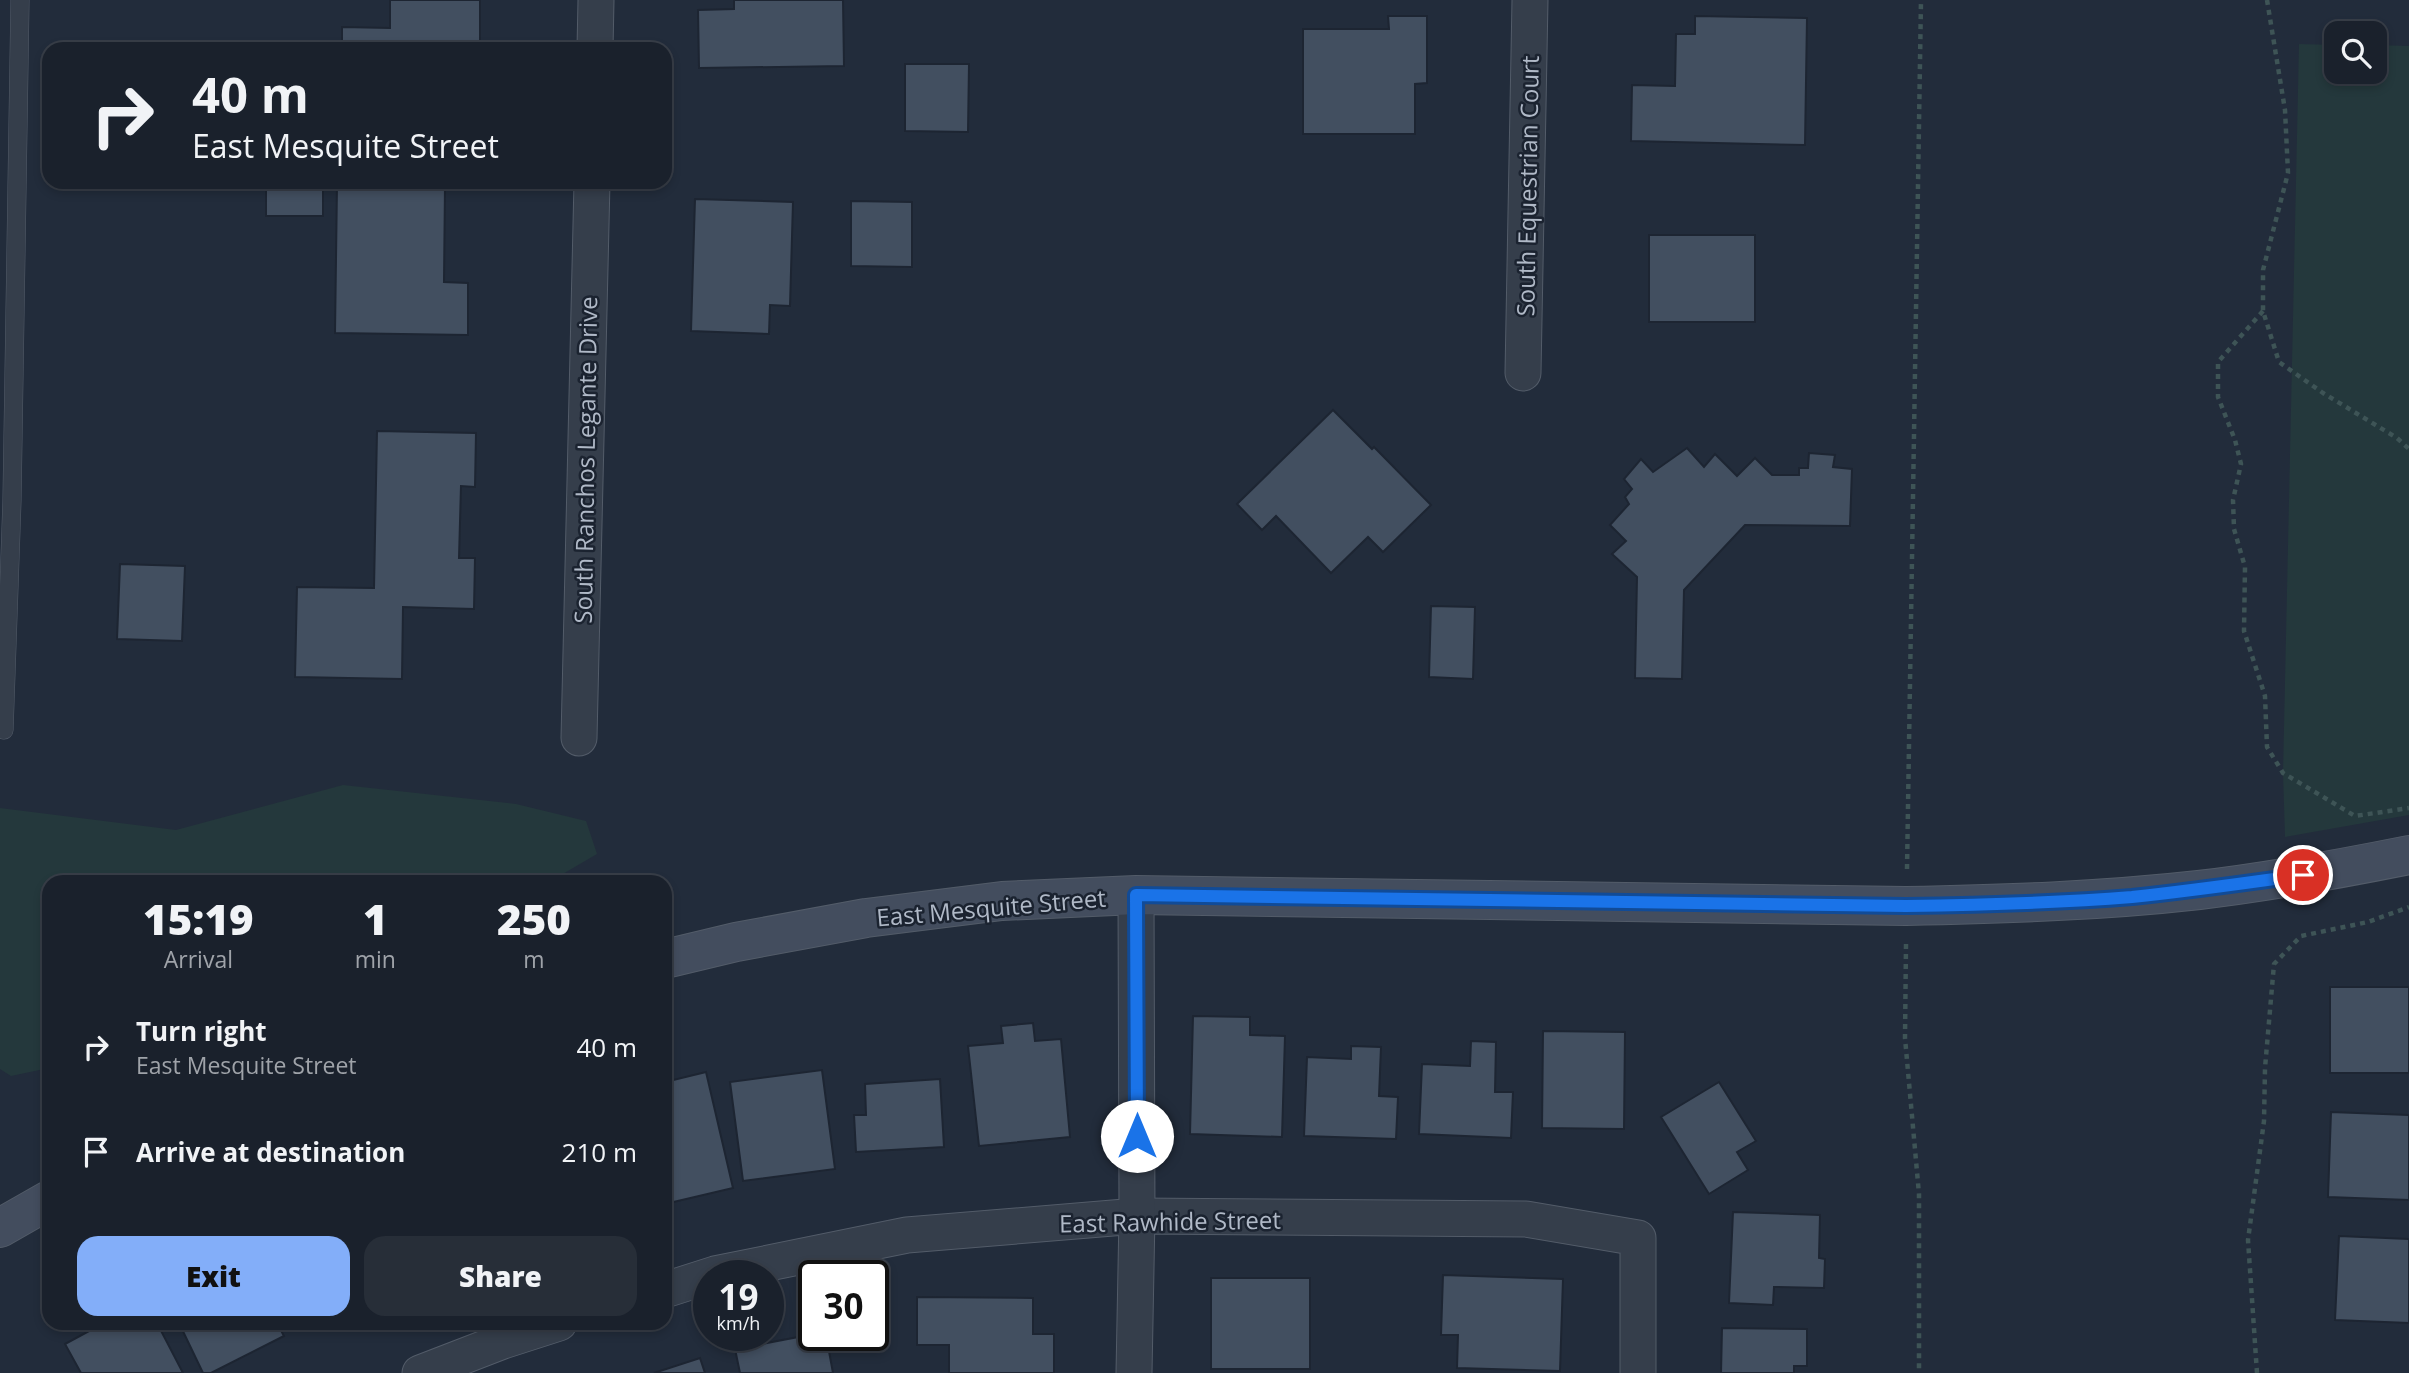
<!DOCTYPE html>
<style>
:root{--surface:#1a212c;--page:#272e38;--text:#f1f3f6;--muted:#9fa3a9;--line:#383e48;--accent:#83aef9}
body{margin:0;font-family:"Open Sans",sans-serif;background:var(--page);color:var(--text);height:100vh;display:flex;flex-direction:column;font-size:26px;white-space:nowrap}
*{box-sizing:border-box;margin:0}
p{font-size:23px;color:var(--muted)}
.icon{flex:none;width:38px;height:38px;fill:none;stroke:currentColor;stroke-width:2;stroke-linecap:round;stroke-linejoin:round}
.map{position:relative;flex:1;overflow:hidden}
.sheet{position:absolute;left:42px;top:875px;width:630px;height:455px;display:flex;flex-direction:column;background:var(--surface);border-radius:21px;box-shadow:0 4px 10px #0003,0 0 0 2px var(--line)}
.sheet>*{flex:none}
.banner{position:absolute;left:42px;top:42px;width:630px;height:147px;border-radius:21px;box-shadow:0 4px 10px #0003,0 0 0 2px var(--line);background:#1a212c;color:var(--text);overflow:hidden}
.buttons{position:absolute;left:2324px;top:21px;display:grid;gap:14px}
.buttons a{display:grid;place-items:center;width:63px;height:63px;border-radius:14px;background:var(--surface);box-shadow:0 4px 10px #0003,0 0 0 2px var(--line);font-size:35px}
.speed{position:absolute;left:693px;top:1260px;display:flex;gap:14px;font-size:35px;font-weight:700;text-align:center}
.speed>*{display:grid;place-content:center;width:91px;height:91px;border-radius:50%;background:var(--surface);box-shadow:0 4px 10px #0003,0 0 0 2px var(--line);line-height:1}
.speed small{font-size:18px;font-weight:400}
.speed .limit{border:4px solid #111;border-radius:10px;background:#fff;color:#111}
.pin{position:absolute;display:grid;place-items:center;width:60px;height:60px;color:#fff;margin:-30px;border:4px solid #fff;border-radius:50%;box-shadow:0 2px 7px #0007}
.me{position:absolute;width:77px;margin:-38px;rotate:0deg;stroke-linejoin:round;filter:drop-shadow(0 0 5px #0008)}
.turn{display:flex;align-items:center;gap:24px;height:147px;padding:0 35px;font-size:32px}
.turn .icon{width:91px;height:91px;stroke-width:2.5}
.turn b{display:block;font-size:49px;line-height:60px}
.eta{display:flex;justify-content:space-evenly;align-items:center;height:119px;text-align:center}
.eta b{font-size:42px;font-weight:800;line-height:49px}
.action{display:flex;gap:14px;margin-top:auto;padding:14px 35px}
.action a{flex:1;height:80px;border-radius:21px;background:var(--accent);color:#111;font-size:28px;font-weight:800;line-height:80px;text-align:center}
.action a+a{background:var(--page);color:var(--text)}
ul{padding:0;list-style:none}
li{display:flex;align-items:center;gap:21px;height:105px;padding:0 35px}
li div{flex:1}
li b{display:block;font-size:26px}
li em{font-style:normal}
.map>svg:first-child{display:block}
</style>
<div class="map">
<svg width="2409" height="1373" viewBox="0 0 2409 1373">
<rect width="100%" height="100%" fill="#222c3b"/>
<!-- green -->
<g fill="#24383c">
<polygon points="2299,44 2336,45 2336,72 2375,72 2375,45 2409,46 2409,815 2285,837 2283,773"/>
<polygon points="343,785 516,804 586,821 597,854 549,882 49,882 49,1068 11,1076 0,1069 0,808 176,830"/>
</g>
<!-- building -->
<g fill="#424f60" stroke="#1d2532" stroke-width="2">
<polygon points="390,0 480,0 480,49 342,49 342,27 390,28"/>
<polygon points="734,0 843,0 844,66 699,68 698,10 734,9"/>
<polygon points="1388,16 1427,16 1427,83 1415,84 1415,134 1303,134 1303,29 1389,29"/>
<polygon points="1695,16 1807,18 1805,145 1631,141 1632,85 1675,86 1676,34 1695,34"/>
<polygon points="905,64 969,64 968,132 905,131"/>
<rect x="266" y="182" width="57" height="34"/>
<polygon points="337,184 445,186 444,282 468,283 468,335 335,333"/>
<polygon points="695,199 793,202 790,306 770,305 769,334 691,331"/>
<polygon points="851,201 912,202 912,267 851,266"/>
<rect x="1649" y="235" width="106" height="87"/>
<polygon points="1333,410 1372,449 1374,447 1431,505 1383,552 1368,537 1331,573 1276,516 1262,530 1237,504"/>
<polygon points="377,431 476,433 475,487 461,486 459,558 475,558 474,609 403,607 402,679 295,677 297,587 374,588"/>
<polygon points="1687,448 1704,467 1715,454 1737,476 1755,458 1772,475 1799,475 1799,468 1808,468 1809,453 1835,455 1833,467 1852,469 1850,526 1745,525 1684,590 1682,679 1635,678 1637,577 1612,554 1626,541 1610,525 1629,504 1625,497 1632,489 1624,479 1641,459 1653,472"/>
<polygon points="120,564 185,566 182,641 117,639"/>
<polygon points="1431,606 1475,607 1473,679 1429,677"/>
<rect x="2330" y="987" width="79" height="86"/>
<polygon points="1193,1016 1250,1017 1250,1035 1285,1036 1282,1137 1190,1134"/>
<polygon points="1033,1023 1035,1041 1061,1039 1070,1137 979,1146 968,1046 1003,1043 1001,1026"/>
<polygon points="1543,1031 1625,1032 1624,1129 1542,1128"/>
<polygon points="1471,1041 1496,1042 1495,1092 1513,1092 1511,1138 1419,1134 1422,1064 1470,1066"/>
<polygon points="1351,1046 1381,1047 1379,1096 1398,1097 1396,1139 1304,1136 1307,1057 1351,1059"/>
<polygon points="822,1070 835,1169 743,1181 730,1082"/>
<polygon points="706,1072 733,1188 665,1204 665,1082"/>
<polygon points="940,1079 944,1147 856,1152 854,1115 866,1115 865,1084"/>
<polygon points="1719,1082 1756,1141 1737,1152 1748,1170 1709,1194 1661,1117"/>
<polygon points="2331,1112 2409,1115 2409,1200 2328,1197"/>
<polygon points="1733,1212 1820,1215 1819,1258 1825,1259 1824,1288 1774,1287 1773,1305 1729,1303"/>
<polygon points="2339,1236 2409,1239 2409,1323 2335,1320"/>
<polygon points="1443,1275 1563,1279 1560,1371 1457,1368 1458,1335 1441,1335"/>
<rect x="1211" y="1278" width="99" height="91"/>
<polygon points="917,1297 1033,1298 1033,1334 1054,1334 1054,1373 949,1373 949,1345 917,1345"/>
<polygon points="88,1323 157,1323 183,1373 81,1373 65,1344 91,1330"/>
<polygon points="179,1323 277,1323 284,1336 211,1373 203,1373"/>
<polygon points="1722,1328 1807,1329 1807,1366 1794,1366 1794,1373 1721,1373"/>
<polygon points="814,1334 826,1335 833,1373 740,1373 735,1349"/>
<polygon points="700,1358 705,1373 654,1373"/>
</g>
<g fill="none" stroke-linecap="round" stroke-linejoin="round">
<!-- lane casing -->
<g stroke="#535c69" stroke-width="19">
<polyline id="lane" points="4,730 12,500 20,0"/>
</g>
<!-- street casing -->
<g stroke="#535c69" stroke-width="37">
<g id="street">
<polyline points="595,49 596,0"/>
<polyline points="1523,373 1530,0"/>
<polyline points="579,738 592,182"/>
<polyline points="665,1290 715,1274 907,1235 1137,1216 1526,1219 1638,1238 1638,1373"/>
<polyline points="420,1373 503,1341 559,1323"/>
<polyline points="1134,1373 1137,1216 1136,895"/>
</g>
</g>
<!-- secondary casing -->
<g stroke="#535c69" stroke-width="40">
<g id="secondary">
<path d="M 665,959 L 736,942 L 866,918 L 1002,901 L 1136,895 L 1906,906 C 2004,904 2101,901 2199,890 C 2269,882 2339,869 2409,855"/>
<polyline points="0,1228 49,1200"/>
</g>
</g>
<!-- path -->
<g stroke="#3e5456" stroke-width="4.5" stroke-dasharray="5 5" stroke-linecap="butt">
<polyline points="2267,0 2285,110 2288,173 2263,270 2263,311 2279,362 2323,393 2397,438 2409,449"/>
<polyline points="2263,311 2218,362 2218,397 2235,440 2241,464 2233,500 2234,529 2245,567 2244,631 2265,696 2267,747 2283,773 2355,816 2409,808"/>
<polyline points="1907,869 1921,0"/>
<polyline points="1906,944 1905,1038 1919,1194 1919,1373"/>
<polyline points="2257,1373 2248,1240 2264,1121 2265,1068 2274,964 2301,936 2368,922 2409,907"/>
</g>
<!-- lane -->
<use href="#lane" stroke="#353e4b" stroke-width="18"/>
<!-- street -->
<use href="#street" stroke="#353e4b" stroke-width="35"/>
<!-- secondary -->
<use href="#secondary" stroke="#434d5e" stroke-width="38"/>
</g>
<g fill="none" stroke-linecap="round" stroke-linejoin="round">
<!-- route casing -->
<g stroke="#114b97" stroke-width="18">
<path id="route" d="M 1137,1136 L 1136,895 L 1906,906 C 1981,905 2057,903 2132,897 C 2189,891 2246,883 2303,875"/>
</g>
<!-- route -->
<use href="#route" stroke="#1a73e8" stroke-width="12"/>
</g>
<g text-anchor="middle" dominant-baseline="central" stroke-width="5" stroke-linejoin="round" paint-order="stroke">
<!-- street labels -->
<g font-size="24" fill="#b0b9c7" stroke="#1b2330">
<text transform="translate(1527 186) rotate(-89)">South Equestrian Court</text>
<text transform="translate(585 460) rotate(-89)">South Ranchos Legante Drive</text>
<text transform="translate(991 907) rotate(-5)">East Mesquite Street</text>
<text transform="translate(1170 1221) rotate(-1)">East Rawhide Street</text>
</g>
</g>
</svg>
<div class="buttons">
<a><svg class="icon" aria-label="search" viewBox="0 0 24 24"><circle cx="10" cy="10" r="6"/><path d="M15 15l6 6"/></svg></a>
</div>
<div class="speed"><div>19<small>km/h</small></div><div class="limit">30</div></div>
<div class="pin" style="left:2303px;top:875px;background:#d93025"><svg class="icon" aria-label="arrive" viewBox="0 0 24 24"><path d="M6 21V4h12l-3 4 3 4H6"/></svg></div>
<svg class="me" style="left:1137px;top:1136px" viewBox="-20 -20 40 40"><circle r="19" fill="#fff"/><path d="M0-13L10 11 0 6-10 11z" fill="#1a73e8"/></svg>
<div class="banner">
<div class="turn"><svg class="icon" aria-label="right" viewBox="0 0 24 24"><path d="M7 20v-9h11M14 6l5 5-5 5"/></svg><div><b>40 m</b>East Mesquite Street</div></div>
</div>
<section class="sheet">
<div class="eta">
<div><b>15:19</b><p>Arrival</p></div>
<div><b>1</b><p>min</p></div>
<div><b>250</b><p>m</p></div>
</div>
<ul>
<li><svg class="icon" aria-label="right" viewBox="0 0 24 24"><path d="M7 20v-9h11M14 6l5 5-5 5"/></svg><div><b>Turn right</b><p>East Mesquite Street</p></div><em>40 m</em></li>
<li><svg class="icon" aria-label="arrive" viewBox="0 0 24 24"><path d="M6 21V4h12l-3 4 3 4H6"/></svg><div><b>Arrive at destination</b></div><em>210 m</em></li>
</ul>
<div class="action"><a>Exit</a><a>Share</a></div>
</section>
</div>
